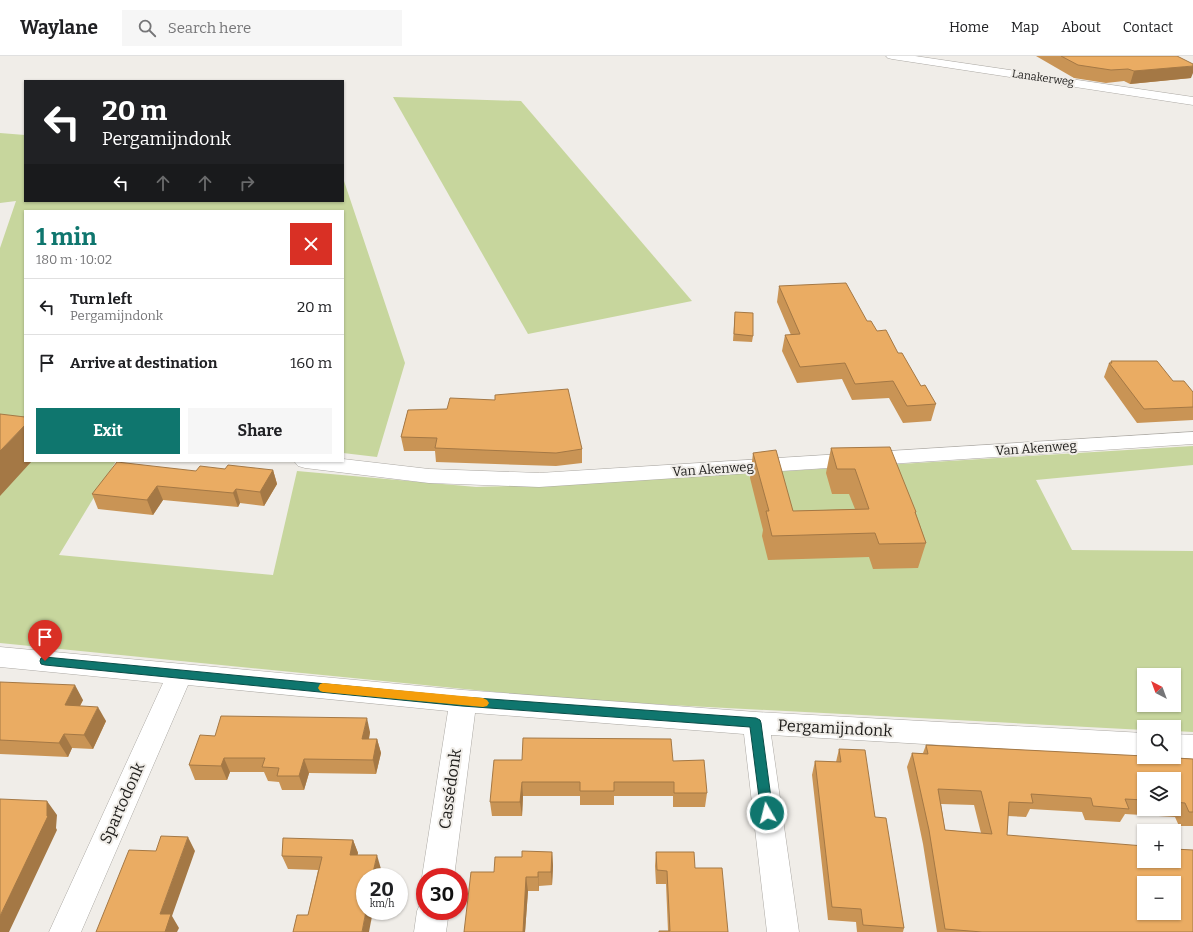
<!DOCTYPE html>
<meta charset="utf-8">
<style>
:root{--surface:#fff;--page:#f6f6f6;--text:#202124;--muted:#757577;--line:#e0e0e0;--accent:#0f766e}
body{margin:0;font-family:Bitter,serif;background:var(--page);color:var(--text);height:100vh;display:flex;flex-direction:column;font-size:15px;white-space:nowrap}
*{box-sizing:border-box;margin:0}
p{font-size:13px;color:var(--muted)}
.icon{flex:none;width:22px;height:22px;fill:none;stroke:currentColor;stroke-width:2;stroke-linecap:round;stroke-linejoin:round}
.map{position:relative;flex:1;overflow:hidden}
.drawer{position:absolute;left:24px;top:154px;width:320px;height:252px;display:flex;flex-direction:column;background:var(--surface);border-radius:0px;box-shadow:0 1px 3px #0004}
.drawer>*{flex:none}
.top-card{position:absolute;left:24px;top:24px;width:320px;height:122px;border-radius:0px;box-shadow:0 1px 3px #0004;background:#202124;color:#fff;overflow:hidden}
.needle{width:26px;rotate:319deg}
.fabs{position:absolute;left:1137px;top:612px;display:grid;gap:8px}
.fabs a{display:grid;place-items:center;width:44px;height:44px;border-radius:0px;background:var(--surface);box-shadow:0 1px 3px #0004;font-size:20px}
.speed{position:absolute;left:356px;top:812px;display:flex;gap:8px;font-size:20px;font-weight:700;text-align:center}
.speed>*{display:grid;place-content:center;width:52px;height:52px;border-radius:50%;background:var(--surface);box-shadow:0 1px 3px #0004;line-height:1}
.speed small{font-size:10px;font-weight:400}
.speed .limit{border:6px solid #d22;background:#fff;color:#111}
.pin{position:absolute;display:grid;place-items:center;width:34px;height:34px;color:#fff;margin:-41px -17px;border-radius:50% 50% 50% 0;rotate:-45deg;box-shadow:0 0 4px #0007}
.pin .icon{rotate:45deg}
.me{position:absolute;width:44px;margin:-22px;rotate:352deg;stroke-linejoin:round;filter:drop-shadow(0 0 3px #0008)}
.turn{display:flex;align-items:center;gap:14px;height:84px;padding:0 12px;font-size:18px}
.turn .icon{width:52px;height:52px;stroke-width:2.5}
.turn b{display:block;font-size:28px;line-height:34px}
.lanes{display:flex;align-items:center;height:38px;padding:0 12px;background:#0003;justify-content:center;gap:20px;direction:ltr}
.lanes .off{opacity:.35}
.round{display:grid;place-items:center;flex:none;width:42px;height:42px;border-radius:0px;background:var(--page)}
.overview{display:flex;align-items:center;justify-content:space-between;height:68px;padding:0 12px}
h1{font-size:24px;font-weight:700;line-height:30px;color:var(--accent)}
.primary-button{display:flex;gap:8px;margin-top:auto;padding:8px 12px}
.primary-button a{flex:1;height:46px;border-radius:0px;background:var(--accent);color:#fff;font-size:16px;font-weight:700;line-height:46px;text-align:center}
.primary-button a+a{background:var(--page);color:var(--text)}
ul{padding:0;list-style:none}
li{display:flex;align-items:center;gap:12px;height:56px;padding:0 12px;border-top:1px solid var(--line)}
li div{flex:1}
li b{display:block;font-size:15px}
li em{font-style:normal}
header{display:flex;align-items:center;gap:24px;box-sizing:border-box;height:56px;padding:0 20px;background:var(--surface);border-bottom:1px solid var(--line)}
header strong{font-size:19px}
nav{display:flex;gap:22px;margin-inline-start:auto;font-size:14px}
.search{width:280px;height:36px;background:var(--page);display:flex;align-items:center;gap:10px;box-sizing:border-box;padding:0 14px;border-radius:0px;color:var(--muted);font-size:15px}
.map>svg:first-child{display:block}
</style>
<header>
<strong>Waylane</strong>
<div class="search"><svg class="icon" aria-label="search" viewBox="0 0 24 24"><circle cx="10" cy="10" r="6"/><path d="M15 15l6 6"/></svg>Search here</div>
<nav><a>Home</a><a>Map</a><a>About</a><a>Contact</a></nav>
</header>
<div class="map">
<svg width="1193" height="876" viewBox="0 0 1193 876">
<rect width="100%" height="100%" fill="#f0ede8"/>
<!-- green -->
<g fill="#c7d69d" fill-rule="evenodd">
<polygon points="393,41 521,45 692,245 528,278"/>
<polygon points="0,77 25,79 25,145 343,145 343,122 405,307 377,401 343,397 343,155 25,155 25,364 0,361 0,192 16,145 0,147"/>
<path d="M 1193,390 L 1193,409 L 1036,424 L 1072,494 L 1193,495 L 1193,676 L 1174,675 L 1174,671 L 1144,671 L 1144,674 L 575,644 L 0,587 L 0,421 L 25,405 L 116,405 L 59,499 L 273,519 L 297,415 L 476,431 L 574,428 ZM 1144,619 L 1174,619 L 1174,649 L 1144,649 Z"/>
</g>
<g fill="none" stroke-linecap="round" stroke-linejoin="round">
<!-- minor casing -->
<g stroke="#aca9a4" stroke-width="1">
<g id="minor">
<polygon points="886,0 915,0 1193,41 1193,49 892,3 888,2"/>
<polygon points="1193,376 1193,388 539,431 429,427 305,412 298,410 294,405 343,405 343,403 429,413 539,417"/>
<polygon points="0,591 463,634 756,656 1144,677 1144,701 771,679 799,876 767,876 744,678 475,657 454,821 425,821 425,827 422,821 448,655 188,629 81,876 49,876 163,627 0,611"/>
<polygon points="1174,678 1193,679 1193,703 1171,701 1174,701"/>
<polygon points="425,843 425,855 449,855 446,876 414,876 417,855 422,844"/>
</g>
</g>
<!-- minor -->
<use href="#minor" fill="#fff" fill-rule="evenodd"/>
</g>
<!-- wall -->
<g fill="#c99455" fill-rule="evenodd">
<polygon points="1036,0 1177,0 1191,22 1130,28 1124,25 1106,27 1074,22"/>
<polygon points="779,230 867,265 898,297 921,330 936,348 931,365 903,367 889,342 852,344 842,323 797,327 782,295 785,279 791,279 777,246"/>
<polygon points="735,256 753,280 752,286 733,285"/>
<polygon points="1111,305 1173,325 1193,336 1193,364 1137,367 1104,321 1109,307 1110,307"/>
<polygon points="408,354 582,393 582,407 556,410 436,406 435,395 404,395 401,381"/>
<polygon points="831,392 916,456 916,458 926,487 918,512 873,513 869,501 768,504 762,480 763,474 750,422 753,397 793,455 855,453 849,438 832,438 826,417"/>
<polygon points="225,413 273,414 277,428 264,450 240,447 238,451 163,444 153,459 98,453 92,438 196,415"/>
<polygon points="0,626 83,644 80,650 106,665 93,693 72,692 68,701 0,698"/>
<polygon points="370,676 369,683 377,683 381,697 376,718 309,717 304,734 282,734 279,726 268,725 264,716 230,716 227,724 195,724 189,709 215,680"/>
<path d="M 926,689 L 1193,703 L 1193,770 L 1179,770 L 1175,761 L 1125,758 L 1120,766 L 1085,764 L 1082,756 L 1030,753 L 1026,761 L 1008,760 L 1007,779 L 1193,876 L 937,876 L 923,788 L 907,711 L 912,697 L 923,697 ZM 1144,723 L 1174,723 L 1174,753 L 1144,753 ZM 941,748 L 974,749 L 981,777 L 945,774 Z"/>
<polygon points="839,693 875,761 904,872 903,876 857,876 856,866 828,864 812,719 815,705 836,706"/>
<polygon points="522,704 673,705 707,737 705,751 673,751 673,740 614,740 614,749 580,749 580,740 523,740 522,760 492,760 490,746"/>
<polygon points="353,784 358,797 357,799 381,813 308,859 318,814 288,813 282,800"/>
<polygon points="552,796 553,810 552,829 539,830 539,835 528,835 525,876 464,876 494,816 522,801"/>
<polygon points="656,796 695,812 728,876 668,875 666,828 656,828 655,810"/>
</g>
<!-- shaded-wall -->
<g fill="#a47845">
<polygon points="1193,10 1193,17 1191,22 1130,28 1134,15"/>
<polygon points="25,369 25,405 32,405 0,440 0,395"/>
<polygon points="273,414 277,428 264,450 260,436"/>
<polygon points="157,430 163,444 153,459 147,444"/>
<polygon points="236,433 240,447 238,451 233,437"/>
<polygon points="75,629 83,644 73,663 65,649"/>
<polygon points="98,651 106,665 93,693 84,679"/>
<polygon points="367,662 370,676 366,697 362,683"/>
<polygon points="64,678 72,692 68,701 59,687"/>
<polygon points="377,683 381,697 376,718 373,704"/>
<polygon points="224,702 230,716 227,724 221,710"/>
<polygon points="304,703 309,717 304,734 299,720"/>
<polygon points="522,726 523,740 522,760 520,746"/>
<polygon points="47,745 57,759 56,772 57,774 9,876 0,876 0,860 47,760"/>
<polygon points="188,781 195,795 172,860 179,872 177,876 165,876 160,858"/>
<polygon points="353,784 358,797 355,812 350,799"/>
<polygon points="552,796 553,810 552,829 551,816"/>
<polygon points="377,799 381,813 379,821 372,821"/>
<polygon points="538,816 539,830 539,835 538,821"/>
<polygon points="526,821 528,835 525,876 523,876"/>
<polygon points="366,855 373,855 369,876 362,876"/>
</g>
<!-- building -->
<g fill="#eaac63" stroke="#a47845" fill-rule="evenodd">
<polygon points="1061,0 1177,0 1193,8 1193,10 1134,15 1128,13 1111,14 1078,9"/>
<polygon points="846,227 867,265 871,265 877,275 886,274 898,297 902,297 921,330 925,329 936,348 907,350 893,325 855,328 845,307 800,311 785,279 800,278 779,230"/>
<polygon points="735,256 753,257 753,280 734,278"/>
<polygon points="1111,305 1157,305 1173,325 1184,325 1193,336 1193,351 1144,353 1109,307 1112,307"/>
<polygon points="568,333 582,393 556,397 435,392 437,382 401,381 408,354 447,353 450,342 495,344 495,339"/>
<polygon points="0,358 25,361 25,369 0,395"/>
<polygon points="890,391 916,456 915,456 926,487 879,488 875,477 772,480 766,455 769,455 753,397 776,394 793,455 869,453 855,413 837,413 831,392"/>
<polygon points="117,406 196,415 200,410 225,413 228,409 273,414 260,436 236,433 233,437 157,430 147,444 92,438"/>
<polygon points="0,626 75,629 65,649 98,651 84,679 64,678 59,687 0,684"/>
<polygon points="221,660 367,662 362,683 377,683 373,704 304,703 299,720 277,720 279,712 262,711 265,702 224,702 221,710 189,709 200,679 215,680"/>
<polygon points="523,682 671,683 673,705 704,704 707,737 674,737 674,726 614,726 614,735 580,735 580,726 522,726 520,746 490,746 494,704 522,704"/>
<path d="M 926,689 L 1144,700 L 1144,701 L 1159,701 L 1193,703 L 1193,756 L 1189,756 L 1185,747 L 1174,746 L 1174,723 L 1144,723 L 1144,744 L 1125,743 L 1129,753 L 1093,750 L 1091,742 L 1031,738 L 1033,747 L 1009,746 L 1007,779 L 1144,790 L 1144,805 L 1174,805 L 1174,793 L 1193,794 L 1193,876 L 982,876 L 945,873 L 929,774 L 912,697 L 928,698 ZM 938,733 L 981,735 L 992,778 L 945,774 ZM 1144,827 L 1174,827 L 1174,857 L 1144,857 Z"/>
<polygon points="839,693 865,694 875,761 886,762 904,872 863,869 861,853 832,851 815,705 841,706"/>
<polygon points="0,743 47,745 47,760 48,760 0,860"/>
<polygon points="161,780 188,781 160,858 171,858 165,876 96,876 129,794 156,795"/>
<polygon points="283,782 353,784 350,799 377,799 372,821 365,821 365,855 366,855 362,876 293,876 297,859 308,859 322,801 282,800"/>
<polygon points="522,795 552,796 551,816 538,816 538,821 526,821 523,876 464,876 471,816 494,816 495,801 522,801"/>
<polygon points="656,796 694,796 695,812 722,812 728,876 659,876 659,875 670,875 667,815 657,814"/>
</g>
<!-- route -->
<polygon fill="#0f766e" stroke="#0a4d48" points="45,601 462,641 756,662 760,664 761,667 773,757 772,760 767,762 763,760 761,757 750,671 462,650 45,609 41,608 40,605 41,602"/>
<!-- slow -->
<polygon fill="#f59e0b" points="323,627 483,642 487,644 489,647 487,650 483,651 323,636 320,635 318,632 320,628"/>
<g text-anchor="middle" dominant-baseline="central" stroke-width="4" stroke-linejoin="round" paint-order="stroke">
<!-- far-street labels -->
<g font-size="11" fill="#1e1d1b" stroke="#f0ede8">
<text transform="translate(1043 22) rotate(8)">Lanakerweg</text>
</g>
<!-- street labels -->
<g font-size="13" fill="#1e1d1b" stroke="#f0ede8">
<text transform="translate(1036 392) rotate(-4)">Van Akenweg</text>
<text transform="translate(713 413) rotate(-4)">Van Akenweg</text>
</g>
<!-- near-street labels -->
<g font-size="16" fill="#1e1d1b" stroke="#f0ede8">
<text transform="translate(835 672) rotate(3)">Pergamijndonk</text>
<text transform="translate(450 733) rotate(-82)">Cassédonk</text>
<text transform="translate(122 747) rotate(-66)">Spartodonk</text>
</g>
</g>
</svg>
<div class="fabs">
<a><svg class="needle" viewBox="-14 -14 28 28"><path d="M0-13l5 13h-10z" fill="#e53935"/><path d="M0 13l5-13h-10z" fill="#757577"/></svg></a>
<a><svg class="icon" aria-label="search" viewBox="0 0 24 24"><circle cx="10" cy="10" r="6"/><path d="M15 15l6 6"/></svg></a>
<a><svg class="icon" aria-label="layers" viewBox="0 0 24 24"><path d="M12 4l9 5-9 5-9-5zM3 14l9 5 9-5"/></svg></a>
<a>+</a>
<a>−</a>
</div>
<div class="speed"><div>20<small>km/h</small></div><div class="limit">30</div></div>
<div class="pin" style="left:45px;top:605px;background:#d93025"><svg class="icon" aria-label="arrive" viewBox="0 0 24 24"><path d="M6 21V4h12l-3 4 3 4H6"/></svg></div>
<svg class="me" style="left:767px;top:757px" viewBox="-20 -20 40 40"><circle r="17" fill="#0f766e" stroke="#fff" stroke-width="3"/><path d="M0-11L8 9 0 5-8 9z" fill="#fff"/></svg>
<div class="top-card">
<div class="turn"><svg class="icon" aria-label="left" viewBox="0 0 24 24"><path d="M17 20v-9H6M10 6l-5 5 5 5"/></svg><div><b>20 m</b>Pergamijndonk</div></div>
<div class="lanes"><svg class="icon" aria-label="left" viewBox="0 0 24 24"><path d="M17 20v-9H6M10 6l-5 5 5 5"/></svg><svg class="icon off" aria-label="ahead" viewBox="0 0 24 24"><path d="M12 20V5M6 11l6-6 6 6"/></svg><svg class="icon off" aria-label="ahead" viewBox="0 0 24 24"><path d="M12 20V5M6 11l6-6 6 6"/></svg><svg class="icon off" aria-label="right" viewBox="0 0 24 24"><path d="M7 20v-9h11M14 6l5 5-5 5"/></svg></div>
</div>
<section class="drawer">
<div class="overview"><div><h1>1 min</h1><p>180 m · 10:02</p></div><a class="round" style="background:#d93025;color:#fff"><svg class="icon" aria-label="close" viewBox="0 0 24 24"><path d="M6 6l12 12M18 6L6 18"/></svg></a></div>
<ul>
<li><svg class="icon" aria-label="left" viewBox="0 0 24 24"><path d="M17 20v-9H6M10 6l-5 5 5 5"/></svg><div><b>Turn left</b><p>Pergamijndonk</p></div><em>20 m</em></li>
<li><svg class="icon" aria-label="arrive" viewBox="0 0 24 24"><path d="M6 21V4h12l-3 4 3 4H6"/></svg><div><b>Arrive at destination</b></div><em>160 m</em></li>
</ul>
<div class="primary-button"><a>Exit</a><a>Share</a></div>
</section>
</div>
